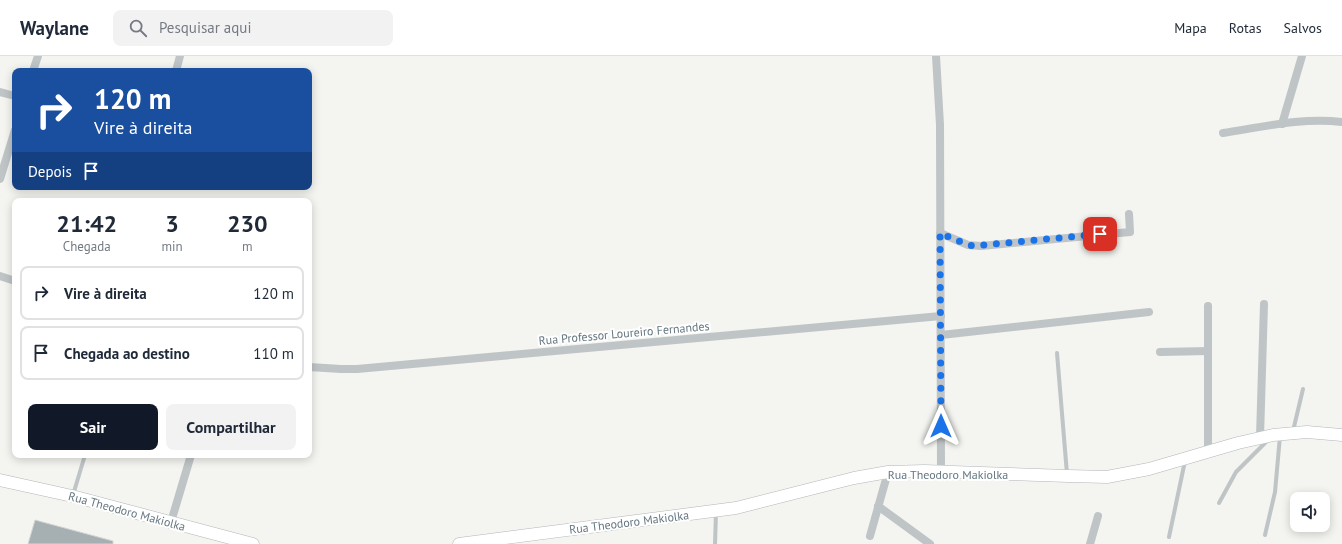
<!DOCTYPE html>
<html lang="pt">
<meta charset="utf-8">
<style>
:root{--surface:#fff;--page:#f2f2f3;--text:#1f2937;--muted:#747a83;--line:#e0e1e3;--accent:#111827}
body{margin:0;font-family:"PT Sans",sans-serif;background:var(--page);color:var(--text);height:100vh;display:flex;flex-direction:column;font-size:15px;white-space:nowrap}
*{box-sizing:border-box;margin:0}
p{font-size:13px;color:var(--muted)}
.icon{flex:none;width:22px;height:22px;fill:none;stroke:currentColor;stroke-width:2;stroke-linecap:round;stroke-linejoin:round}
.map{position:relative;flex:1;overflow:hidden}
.panel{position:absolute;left:12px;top:142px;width:300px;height:260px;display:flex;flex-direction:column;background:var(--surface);border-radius:8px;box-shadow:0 2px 10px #0003}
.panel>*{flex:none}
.hud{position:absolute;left:12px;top:12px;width:300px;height:122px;border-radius:8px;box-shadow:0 2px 10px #0003;background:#1a4fa0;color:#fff;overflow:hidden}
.tools{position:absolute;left:1290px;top:436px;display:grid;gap:8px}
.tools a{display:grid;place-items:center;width:40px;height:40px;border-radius:8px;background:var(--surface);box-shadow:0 2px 10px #0003;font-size:20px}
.pin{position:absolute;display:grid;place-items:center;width:34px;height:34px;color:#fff;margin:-17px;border-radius:8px;box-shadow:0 2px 6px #0006}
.me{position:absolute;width:44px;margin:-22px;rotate:0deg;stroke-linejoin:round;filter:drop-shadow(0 0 3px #0008)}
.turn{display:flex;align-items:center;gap:14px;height:84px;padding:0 16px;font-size:18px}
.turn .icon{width:52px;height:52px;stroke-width:2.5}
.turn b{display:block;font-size:28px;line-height:34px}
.then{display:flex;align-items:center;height:38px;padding:0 16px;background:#0003;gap:8px;font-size:15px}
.eta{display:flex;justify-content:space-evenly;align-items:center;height:68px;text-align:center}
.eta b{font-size:24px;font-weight:700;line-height:28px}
.button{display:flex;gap:8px;margin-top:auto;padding:8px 16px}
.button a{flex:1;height:46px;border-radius:8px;background:var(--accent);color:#fff;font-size:16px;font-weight:700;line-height:46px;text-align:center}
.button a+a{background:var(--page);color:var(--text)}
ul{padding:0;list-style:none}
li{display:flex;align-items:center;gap:12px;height:54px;margin:0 8px 6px;padding:0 8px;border:2px solid var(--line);border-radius:8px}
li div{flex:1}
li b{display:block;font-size:15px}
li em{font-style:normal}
header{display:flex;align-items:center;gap:24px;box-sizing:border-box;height:56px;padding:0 20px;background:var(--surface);border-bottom:1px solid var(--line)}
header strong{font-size:19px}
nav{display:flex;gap:22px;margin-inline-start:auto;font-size:14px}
.search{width:280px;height:36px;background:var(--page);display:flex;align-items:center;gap:10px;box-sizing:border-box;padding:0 14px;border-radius:8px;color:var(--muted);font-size:15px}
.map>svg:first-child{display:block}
</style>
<header>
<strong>Waylane</strong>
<div class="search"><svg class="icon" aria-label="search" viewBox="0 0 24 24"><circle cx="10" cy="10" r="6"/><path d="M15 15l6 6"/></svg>Pesquisar aqui</div>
<nav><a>Mapa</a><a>Rotas</a><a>Salvos</a></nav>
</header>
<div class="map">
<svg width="1342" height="488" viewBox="0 0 1342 488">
<rect width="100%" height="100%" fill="#f4f4f0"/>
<!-- building -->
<polygon fill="#a6afb2" stroke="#d5d5d3" points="35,464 113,485 113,488 28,488"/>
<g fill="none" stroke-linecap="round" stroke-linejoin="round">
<!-- secondary casing -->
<g stroke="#b2b7ba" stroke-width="13">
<g id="secondary">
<polyline points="0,424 72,440 253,488"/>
<polyline points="459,488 736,452 854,422 888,416 924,415 1068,420 1107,421 1149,413 1238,387 1273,379 1307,376 1342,379"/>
</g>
</g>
<!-- service -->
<g stroke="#bfc4c6" stroke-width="4">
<polyline points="1057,297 1067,418"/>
<polyline points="1293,375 1303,333"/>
<polyline points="73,439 85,399"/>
<polyline points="1219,447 1236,416 1269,383"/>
<polyline points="1265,479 1275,436 1280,380"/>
<polyline points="1169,481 1185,405"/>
<polyline points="715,488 716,456"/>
</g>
<!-- minor -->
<g stroke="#bfc4c6" stroke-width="8">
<polyline points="936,0 940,69 941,415"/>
<polyline points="33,15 38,0"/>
<polyline points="176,15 180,0"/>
<polyline points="0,36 15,40"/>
<polyline points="1282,68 1302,0"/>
<path d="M 1223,77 C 1262,71 1303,61 1342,66"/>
<polyline points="0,123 15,74"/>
<polyline points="940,177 968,189 981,190 1130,176 1129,158"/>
<polyline points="0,220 15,225"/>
<polyline points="941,279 1149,256"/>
<polyline points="1160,296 1208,295"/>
<polyline points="309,311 341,313 357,313 941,260"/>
<polyline points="1260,381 1264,248"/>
<polyline points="1208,396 1208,250"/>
<polyline points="878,450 930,488"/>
<polyline points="171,466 191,399"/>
<polyline points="870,480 888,416"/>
<polyline points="1090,488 1098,460"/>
</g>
<!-- secondary -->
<use href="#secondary" stroke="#fff" stroke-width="12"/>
</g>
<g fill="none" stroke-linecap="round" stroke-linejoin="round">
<!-- route -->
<polyline stroke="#1a73e8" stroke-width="7" stroke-dasharray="0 12.6" points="941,370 940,177 968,189 974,190 1100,178"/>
</g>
<g text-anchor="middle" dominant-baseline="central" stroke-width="4" stroke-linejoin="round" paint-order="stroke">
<!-- street labels -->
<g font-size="12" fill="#647680" stroke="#fff">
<text transform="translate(624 277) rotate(-5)">Rua Professor Loureiro Fernandes</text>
<text x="948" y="418">Rua Theodoro Makiolka</text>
<text transform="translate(127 455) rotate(15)">Rua Theodoro Makiolka</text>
<text transform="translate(629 466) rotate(-7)">Rua Theodoro Makiolka</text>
</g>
</g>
</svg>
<div class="tools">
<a><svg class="icon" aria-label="sound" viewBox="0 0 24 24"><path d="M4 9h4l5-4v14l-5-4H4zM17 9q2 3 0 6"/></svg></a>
</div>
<div class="pin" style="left:1100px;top:178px;background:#d93025"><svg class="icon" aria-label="arrive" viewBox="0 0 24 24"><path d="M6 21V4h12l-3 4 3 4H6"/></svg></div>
<svg class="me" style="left:941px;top:370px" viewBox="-20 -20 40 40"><path d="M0-17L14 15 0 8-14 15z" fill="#1a73e8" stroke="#fff" stroke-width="4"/></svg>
<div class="hud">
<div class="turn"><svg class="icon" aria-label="right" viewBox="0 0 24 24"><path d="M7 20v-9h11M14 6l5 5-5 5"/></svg><div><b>120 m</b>Vire à direita</div></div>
<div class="then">Depois<svg class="icon" aria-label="arrive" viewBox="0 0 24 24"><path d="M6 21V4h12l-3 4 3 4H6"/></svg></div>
</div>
<section class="panel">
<div class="eta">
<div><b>21:42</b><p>Chegada</p></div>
<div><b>3</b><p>min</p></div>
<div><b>230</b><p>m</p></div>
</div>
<ul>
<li><svg class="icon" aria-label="right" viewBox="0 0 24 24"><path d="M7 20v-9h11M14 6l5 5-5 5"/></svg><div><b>Vire à direita</b></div><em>120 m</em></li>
<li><svg class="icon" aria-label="arrive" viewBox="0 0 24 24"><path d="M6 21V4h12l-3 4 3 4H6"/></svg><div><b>Chegada ao destino</b></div><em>110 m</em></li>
</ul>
<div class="button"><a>Sair</a><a>Compartilhar</a></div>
</section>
</div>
